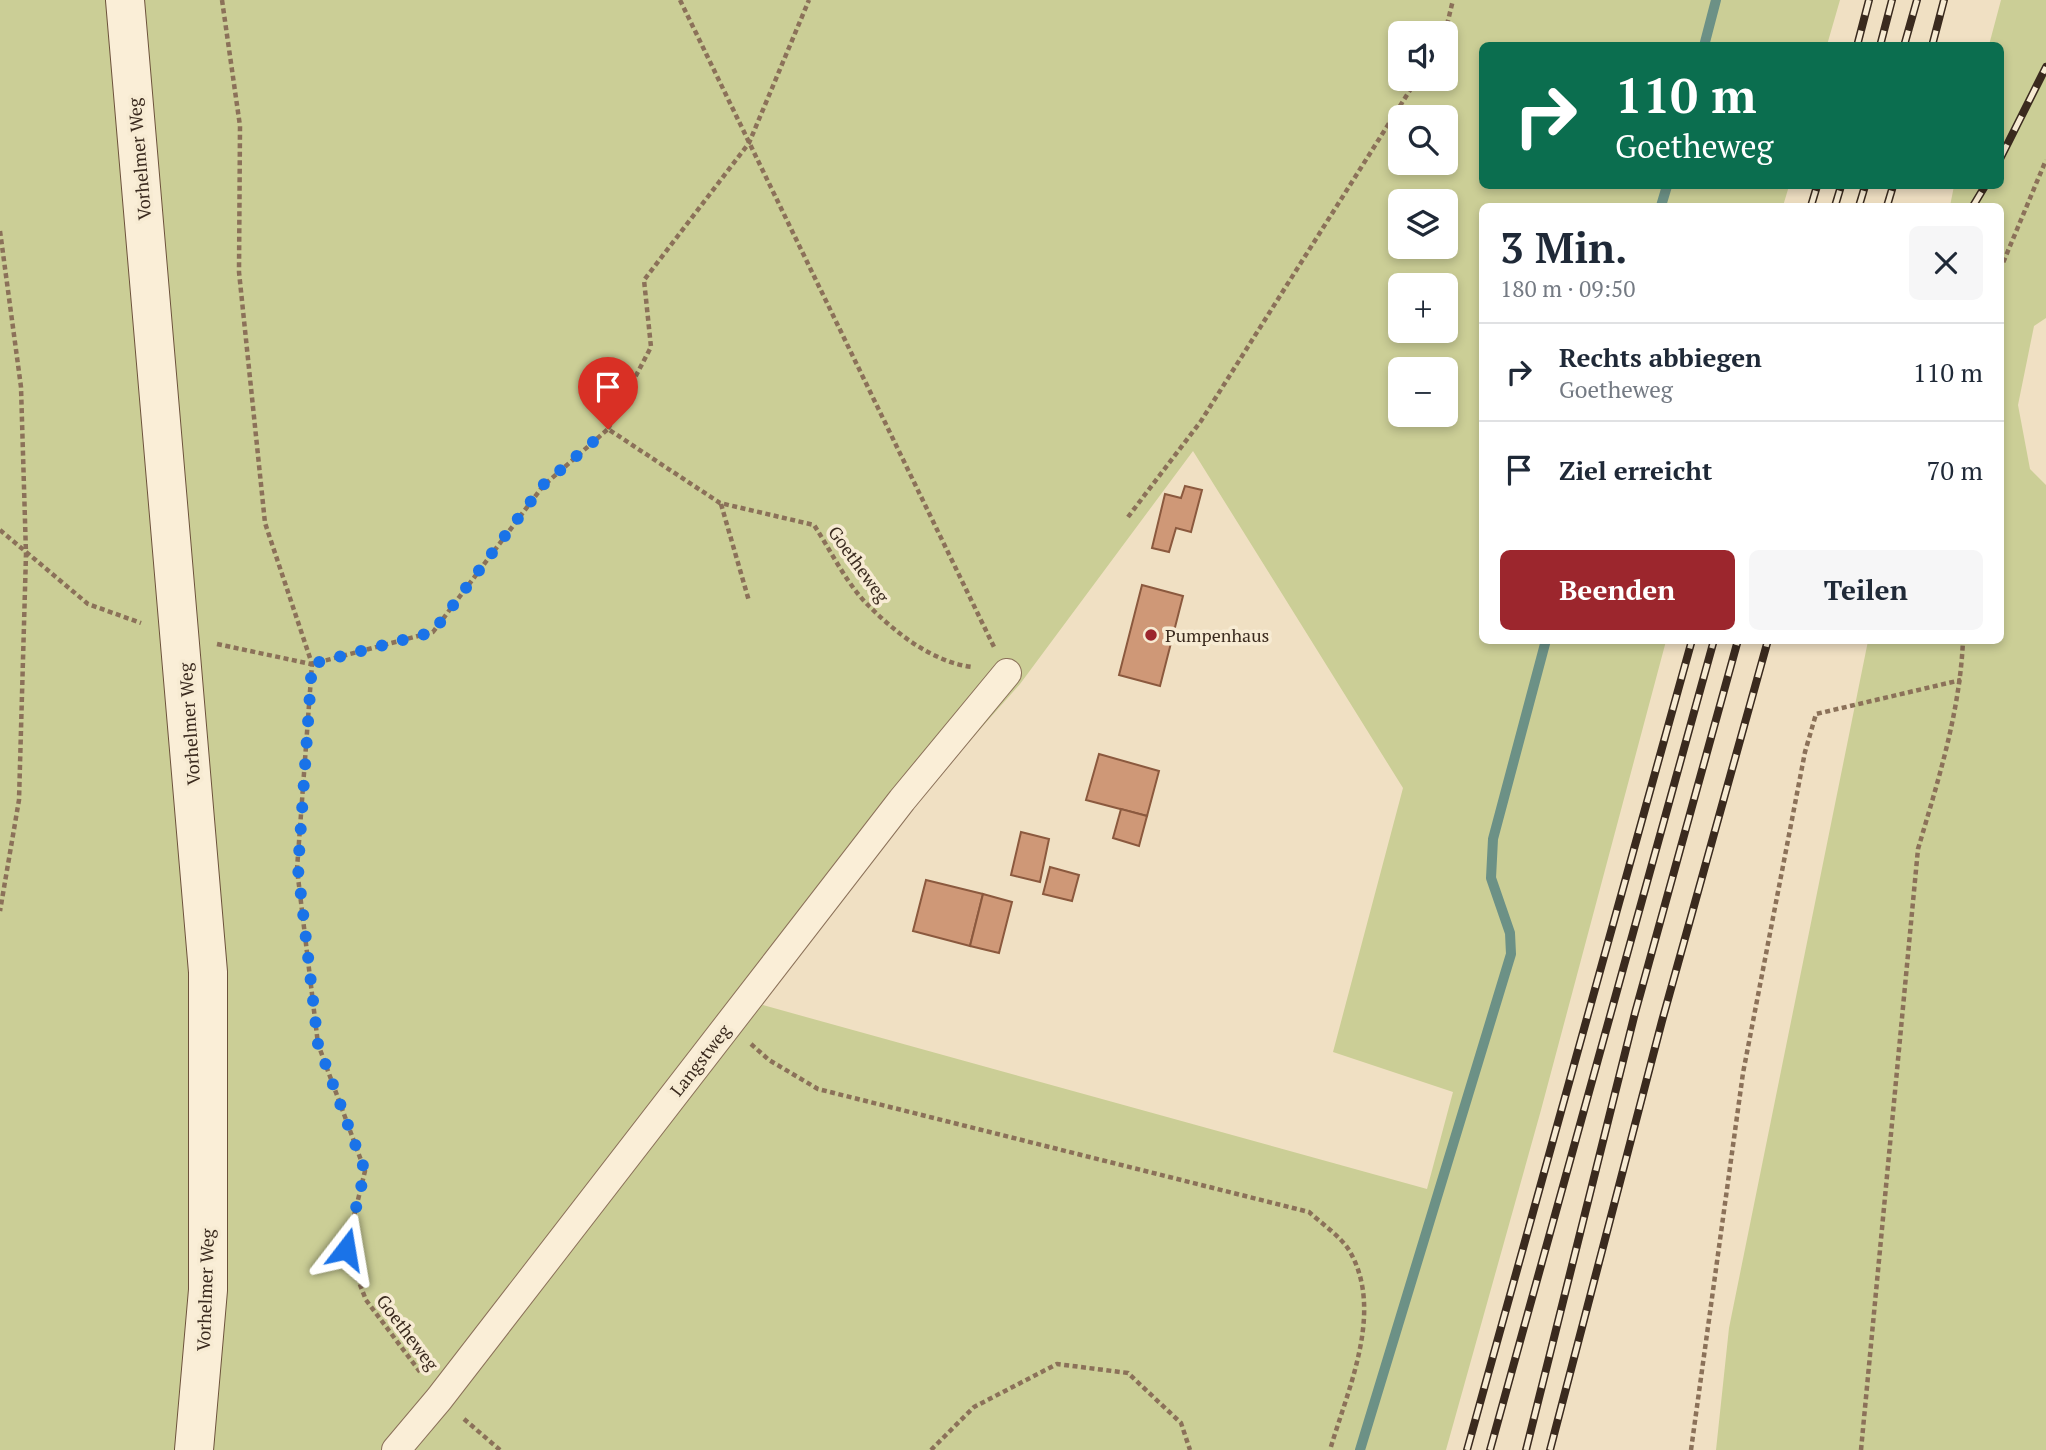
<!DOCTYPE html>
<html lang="de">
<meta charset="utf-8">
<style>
:root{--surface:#fff;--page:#f6f6f7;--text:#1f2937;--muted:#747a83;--line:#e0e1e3;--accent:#9c262d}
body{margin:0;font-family:"PT Serif",serif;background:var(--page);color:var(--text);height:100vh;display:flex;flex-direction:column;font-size:26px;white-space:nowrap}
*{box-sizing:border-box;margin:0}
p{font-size:23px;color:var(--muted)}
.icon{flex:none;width:38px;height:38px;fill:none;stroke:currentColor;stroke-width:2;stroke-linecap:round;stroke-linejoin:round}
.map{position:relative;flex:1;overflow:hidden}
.panel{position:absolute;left:1479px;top:203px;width:525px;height:441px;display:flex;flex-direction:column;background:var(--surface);border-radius:10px;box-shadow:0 4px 10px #0003}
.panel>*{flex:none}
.hud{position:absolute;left:1479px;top:42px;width:525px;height:147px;border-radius:10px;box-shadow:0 4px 10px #0003;background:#0b6e4f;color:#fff;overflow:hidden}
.fabs{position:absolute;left:1388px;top:21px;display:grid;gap:14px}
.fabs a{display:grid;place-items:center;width:70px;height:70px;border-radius:10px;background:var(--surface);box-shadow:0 4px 10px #0003;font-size:35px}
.pin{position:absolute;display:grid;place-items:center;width:60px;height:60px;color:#fff;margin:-72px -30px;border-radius:50% 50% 50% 0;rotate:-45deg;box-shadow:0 0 7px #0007}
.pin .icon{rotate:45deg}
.me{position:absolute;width:77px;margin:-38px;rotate:14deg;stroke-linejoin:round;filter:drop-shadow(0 0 5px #0008)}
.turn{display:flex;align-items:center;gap:24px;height:147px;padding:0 21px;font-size:32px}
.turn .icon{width:91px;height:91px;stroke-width:2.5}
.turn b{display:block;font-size:49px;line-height:60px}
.round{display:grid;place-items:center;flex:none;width:74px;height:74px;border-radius:10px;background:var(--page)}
.headline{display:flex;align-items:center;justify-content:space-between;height:119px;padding:0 21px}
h1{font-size:42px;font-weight:700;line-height:52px}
.primary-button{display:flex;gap:14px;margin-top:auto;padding:14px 21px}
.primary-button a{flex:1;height:80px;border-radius:10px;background:var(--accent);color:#fff;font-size:28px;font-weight:700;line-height:80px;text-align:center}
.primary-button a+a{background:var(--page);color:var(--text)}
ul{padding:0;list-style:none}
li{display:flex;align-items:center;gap:21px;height:98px;padding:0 21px;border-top:2px solid var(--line)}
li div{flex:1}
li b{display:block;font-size:26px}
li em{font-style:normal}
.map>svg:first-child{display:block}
</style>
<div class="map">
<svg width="2046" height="1450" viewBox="0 0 2046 1450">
<rect width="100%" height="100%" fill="#f0e0c3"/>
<!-- green -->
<g fill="#cbce96" fill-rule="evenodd">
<path d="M 0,0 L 1840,0 L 1827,45 L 1482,46 L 1482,186 L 1789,186 L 1783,206 L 1482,206 L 1482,640 L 1666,641 L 1541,1110 L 1446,1450 L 0,1450 ZM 1400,33 L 1446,33 L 1446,79 L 1400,79 ZM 1400,117 L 1446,117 L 1446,163 L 1400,163 ZM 1400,201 L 1446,201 L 1446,247 L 1400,247 ZM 1400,285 L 1446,285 L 1446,331 L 1400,331 ZM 1400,369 L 1446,369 L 1446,415 L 1400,415 ZM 1193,451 L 1403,788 L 1333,1052 L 1453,1092 L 1427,1189 L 759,1004 L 921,796 L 1020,684 Z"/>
<polygon points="2001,0 2046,0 2046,318 2034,326 2018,405 2030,469 2046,485 2046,1450 1716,1450 1729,1328 1868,641 2000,640 2000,206 1950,206 1954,186 2000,186 2000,46 1989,45"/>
</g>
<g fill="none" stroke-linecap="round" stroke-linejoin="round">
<!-- stream -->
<g stroke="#6c9186" stroke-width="10">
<polyline points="1704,46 1716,0"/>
<polyline points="1661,206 1667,186"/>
<polyline points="1360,1450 1511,954 1510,933 1491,878 1493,839 1546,640"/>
</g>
</g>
<!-- building -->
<g fill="#cf9877" stroke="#8b593e" stroke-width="2">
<polygon points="1185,486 1202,490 1191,532 1176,528 1169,552 1152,548 1165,494 1181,498"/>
<polygon points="1142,585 1183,596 1160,686 1119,675"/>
<polygon points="1099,754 1159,771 1147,816 1086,800"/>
<polygon points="1121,809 1147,816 1139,846 1113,838"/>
<polygon points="1021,832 1049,839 1040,882 1011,875"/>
<polygon points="1050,867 1079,875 1072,901 1043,894"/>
<polygon points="926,880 983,894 970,946 913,931"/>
<polygon points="983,894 1012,902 999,953 970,946"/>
</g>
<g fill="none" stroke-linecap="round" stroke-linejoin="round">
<!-- street casing -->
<g stroke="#8b7159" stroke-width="30">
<polyline id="street" points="396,1450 439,1399 902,800 1007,673"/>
</g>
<!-- secondary casing -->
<g stroke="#6d523c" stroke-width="40">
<polyline id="secondary" points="125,0 208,972 208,1290 194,1450"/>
</g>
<!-- path -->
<g stroke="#8b7159" stroke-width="4.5" stroke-dasharray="5 3.5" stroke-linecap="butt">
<polyline points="222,0 240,126 239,272 265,523 312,664"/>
<polyline points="680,0 994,647"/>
<polyline points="1445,33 1453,0"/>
<polyline points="0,231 21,387 26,554 19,800 0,911"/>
<polyline points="2000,270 2046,160"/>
<polyline points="608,429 651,347 644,280 749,143 809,0"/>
<polyline points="721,504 749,601"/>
<polyline points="1128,517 1201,421 1417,79"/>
<polyline points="0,530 88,604 141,623"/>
<polyline points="217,644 311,664"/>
<path d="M 751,1044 L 769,1060 L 818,1089 L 1309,1212 C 1321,1223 1340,1236 1349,1250 C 1385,1311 1348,1388 1330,1450"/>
<path d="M 420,1372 L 366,1300 L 346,1249 L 365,1171 L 318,1044 L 297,869 L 312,664 L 433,632 L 543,486 L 608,429 L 720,503 L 814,525 C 831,551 847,585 870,607 C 897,634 933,662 972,667"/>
<polyline points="464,1419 500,1450"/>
<polyline points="931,1450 974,1407 1057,1364 1128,1373 1181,1423 1190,1450"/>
<polyline points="1691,1450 1743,1073 1805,752 1816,714 1961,680"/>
<path d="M 1861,1450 L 1918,849 C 1938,781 1960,712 1963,640"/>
</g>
<!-- street -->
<use href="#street" stroke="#faeed7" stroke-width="28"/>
<!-- secondary -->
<use href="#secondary" stroke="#faeed7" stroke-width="38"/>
<!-- rail casing -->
<g stroke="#3a2a1e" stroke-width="8">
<g id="rail">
<polyline points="1857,46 1869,0"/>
<polyline points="1880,46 1892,0"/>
<polyline points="1904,46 1917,0"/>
<polyline points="1932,46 1944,0"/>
<polyline points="2000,159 2046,67"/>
<polyline points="1811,206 1817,186"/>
<polyline points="1835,206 1841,186"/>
<polyline points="1859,206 1865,186"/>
<polyline points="1887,206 1893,186"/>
<polyline points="1973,206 1985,186"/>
<polyline points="1467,1450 1692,640"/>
<polyline points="1490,1450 1714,640"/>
<polyline points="1526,1450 1635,1013 1738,640"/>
<polyline points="1550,1450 1662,1021 1768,640"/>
</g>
</g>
<!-- rail -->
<use href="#rail" stroke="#f7ebd3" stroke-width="5" stroke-dasharray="16" stroke-linecap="butt"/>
</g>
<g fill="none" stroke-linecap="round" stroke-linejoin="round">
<!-- route -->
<polyline stroke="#1a73e8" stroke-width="12" stroke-dasharray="0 21.6" points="346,1249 365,1171 318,1044 298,869 312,664 433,632 543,485 608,429"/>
</g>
<!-- markers -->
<circle fill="#9c262d" stroke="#f7ebd3" stroke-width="2.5" cx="1151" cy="635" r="7"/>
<g text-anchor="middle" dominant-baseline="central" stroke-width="7" stroke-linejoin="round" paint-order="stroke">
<!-- street labels -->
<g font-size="18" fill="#3a2a1e" stroke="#f7ebd3">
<text transform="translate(139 159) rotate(-95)">Vorhelmer Weg</text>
<text transform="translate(859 564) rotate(54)">Goetheweg</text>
<text transform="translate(189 724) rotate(-94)">Vorhelmer Weg</text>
<text transform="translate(700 1060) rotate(-52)">Langstweg</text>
<text transform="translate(205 1290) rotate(-88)">Vorhelmer Weg</text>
<text transform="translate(408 1332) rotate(53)">Goetheweg</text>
</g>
<!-- poi labels -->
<g font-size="18" fill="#3a2a1e" stroke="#f7ebd3" text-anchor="start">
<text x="1165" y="635">Pumpenhaus</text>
</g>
</g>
</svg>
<div class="fabs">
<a><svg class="icon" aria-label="sound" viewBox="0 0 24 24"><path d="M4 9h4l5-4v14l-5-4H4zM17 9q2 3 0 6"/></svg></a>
<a><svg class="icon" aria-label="search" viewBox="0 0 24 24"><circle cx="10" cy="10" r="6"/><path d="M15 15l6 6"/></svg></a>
<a><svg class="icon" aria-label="layers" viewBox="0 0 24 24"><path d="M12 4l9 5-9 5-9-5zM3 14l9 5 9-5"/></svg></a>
<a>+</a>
<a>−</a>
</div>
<div class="pin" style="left:608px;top:429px;background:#d93025"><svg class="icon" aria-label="arrive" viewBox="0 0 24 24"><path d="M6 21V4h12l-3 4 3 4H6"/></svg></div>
<svg class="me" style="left:346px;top:1249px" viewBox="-20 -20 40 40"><path d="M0-17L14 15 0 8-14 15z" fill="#1a73e8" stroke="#fff" stroke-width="4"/></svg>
<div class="hud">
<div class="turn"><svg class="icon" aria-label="right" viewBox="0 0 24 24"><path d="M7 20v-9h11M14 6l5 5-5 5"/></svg><div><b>110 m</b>Goetheweg</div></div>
</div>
<section class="panel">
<div class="headline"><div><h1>3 Min.</h1><p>180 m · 09:50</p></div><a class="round"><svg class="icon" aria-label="close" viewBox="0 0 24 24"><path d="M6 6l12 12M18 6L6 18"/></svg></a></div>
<ul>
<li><svg class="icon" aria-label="right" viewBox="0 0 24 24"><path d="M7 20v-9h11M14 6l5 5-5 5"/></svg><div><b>Rechts abbiegen</b><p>Goetheweg</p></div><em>110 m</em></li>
<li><svg class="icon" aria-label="arrive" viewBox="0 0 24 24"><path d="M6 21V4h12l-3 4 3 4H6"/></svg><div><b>Ziel erreicht</b></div><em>70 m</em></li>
</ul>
<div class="primary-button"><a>Beenden</a><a>Teilen</a></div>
</section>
</div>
